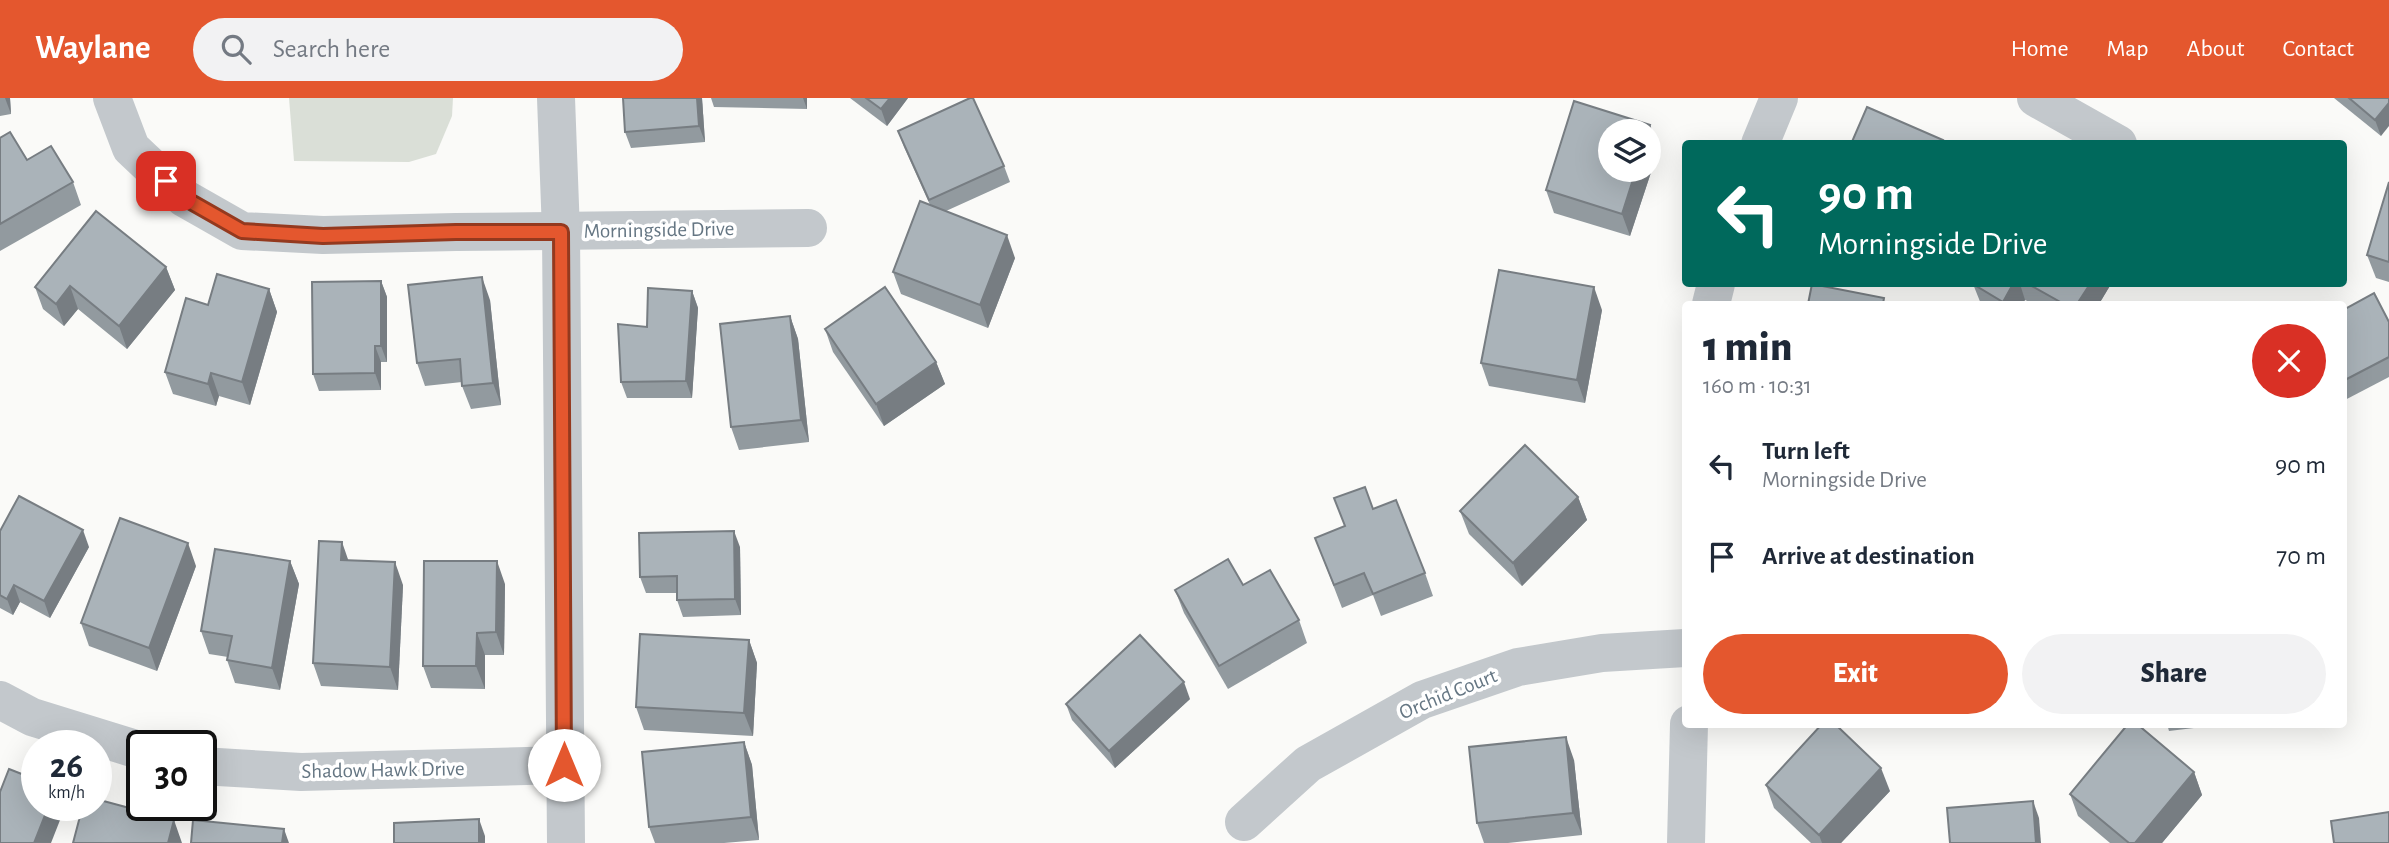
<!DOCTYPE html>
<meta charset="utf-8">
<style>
:root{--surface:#fff;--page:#f2f2f3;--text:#1f2937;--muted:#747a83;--accent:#e4572e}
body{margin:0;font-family:"Alegreya Sans",sans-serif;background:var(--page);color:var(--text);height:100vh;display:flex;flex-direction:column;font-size:26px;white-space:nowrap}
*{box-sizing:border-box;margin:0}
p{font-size:23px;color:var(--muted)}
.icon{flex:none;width:38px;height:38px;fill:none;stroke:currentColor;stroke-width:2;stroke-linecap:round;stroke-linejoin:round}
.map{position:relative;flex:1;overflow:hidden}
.details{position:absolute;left:1682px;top:203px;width:665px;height:427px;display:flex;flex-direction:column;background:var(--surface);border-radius:7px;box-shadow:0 7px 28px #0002}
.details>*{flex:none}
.guide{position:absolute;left:1682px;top:42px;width:665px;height:147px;border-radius:7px;box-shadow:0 7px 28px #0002;background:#00695c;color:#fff;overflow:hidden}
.tools{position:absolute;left:1598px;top:21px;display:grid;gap:14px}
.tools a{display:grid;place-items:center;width:63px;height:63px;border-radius:50%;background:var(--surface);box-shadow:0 7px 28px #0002;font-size:35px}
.speed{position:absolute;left:21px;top:632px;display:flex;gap:14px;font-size:35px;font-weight:700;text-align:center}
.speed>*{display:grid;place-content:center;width:91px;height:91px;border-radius:50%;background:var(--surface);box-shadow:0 7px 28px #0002;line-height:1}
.speed small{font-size:18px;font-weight:400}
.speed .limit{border:4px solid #111;border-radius:10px;background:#fff;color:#111}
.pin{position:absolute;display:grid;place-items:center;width:60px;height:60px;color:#fff;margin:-30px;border-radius:14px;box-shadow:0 4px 10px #0006}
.me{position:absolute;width:77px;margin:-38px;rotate:0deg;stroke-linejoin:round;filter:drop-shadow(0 0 5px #0008)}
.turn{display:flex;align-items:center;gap:24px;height:147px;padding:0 21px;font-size:32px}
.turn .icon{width:91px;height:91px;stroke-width:2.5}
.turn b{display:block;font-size:49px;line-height:60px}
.round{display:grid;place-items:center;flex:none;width:74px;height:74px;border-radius:37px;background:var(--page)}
.head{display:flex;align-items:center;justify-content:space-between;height:119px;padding:0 21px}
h1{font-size:42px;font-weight:800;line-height:52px}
.cta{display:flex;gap:14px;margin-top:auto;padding:14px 21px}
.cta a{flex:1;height:80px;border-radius:42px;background:var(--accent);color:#fff;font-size:28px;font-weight:800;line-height:80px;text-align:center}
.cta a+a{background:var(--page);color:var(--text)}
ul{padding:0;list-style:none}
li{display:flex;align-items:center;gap:21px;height:91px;padding:0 21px}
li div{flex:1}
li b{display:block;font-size:26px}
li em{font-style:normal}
header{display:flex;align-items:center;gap:42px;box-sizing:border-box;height:98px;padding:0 35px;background:var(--accent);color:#fff}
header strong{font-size:33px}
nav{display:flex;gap:38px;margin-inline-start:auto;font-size:24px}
.search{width:490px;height:63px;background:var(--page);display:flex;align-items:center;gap:18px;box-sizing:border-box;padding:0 24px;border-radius:38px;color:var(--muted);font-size:26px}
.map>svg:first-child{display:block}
</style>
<header>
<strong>Waylane</strong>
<div class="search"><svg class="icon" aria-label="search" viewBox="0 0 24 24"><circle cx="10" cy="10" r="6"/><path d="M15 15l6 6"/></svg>Search here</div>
<nav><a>Home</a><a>Map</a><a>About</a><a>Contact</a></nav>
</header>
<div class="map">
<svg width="2389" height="745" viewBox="0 0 2389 745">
<rect width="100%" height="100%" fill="#fafaf8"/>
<!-- green -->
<polygon fill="#dadfd7" points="289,0 453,0 452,18 436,56 409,64 294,63"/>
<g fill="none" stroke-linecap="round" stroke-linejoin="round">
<!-- street -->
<g stroke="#c3c8cc" stroke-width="38">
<polyline points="112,0 131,50 184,100 242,133 323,137 456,134 808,130"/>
<polyline points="556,0 561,134 566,745"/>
<polyline points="2036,0 2118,46"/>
<polyline points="1760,46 1779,0"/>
<polyline points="1711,206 1716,186"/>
<polyline points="0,602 32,619 142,653"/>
<polyline points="201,668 301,674 564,667"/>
<polyline points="1244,724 1308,666 1422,602 1518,569 1602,555 1685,550"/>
<polyline points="1686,745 1689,626"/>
</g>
</g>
<!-- wall -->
<g fill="#929a9f">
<polygon points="0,0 10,0 11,16 0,18"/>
<polygon points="623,0 702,0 705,44 631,50 625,34"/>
<polygon points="711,0 807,0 807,11 714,9"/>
<polygon points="850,0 908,0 887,28"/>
<polygon points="2334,0 2389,0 2381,38"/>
<polygon points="1650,27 1659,50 1630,138 1554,115 1546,92"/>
<polygon points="898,33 1004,68 1010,84 946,113 1015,160 988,230 901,196 893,174 930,107 904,49"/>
<polygon points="0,40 27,62 73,84 81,107 0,153"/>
<polygon points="2389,84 2389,184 2376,180 2367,157"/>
<polygon points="166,169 175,192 127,251 78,211 64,228 43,211 35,189"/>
<polygon points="381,183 387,199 387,264 381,264 381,292 319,293 313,276"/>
<polygon points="1973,186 2111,186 2099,206 2034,206 2025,202 2022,206 1981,206"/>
<polygon points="269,191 277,214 250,307 219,298 216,308 173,296 165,274 208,207"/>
<polygon points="692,193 698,210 692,300 627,300 621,284 647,229"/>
<polygon points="490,202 501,307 471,311 462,288 462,284 425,288 417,265"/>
<polygon points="1602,212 1585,305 1489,288 1481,265"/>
<polygon points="2343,212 2389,224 2389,279 2343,303"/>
<polygon points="790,218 798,241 809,344 739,352 731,329"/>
<polygon points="825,231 936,264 945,286 884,328 833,254"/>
<polygon points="1578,399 1587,422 1522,488 1469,436 1460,413"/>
<polygon points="1334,400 1373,411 1425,475 1433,498 1381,518 1373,497 1342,510 1315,440 1345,428"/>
<polygon points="0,433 89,449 50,520 20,504 13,517 0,510"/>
<polygon points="740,449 741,517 683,519 677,502 677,495 646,495 640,479"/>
<polygon points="348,462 403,487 398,592 321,588 313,565"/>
<polygon points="290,463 299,486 280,592 235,585 227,562 228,559 209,556 201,533"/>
<polygon points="196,468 157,573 89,548 81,525"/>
<polygon points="505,486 504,557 485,557 485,591 431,590 423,568"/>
<polygon points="1243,487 1299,522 1307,545 1228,591 1184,515 1175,492"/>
<polygon points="749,542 757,565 753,638 644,632 636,609"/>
<polygon points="1190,601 1115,670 1072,622 1066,606"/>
<polygon points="2167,626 2227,626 2169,633"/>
<polygon points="744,644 752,667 759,742 724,745 655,745 649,729"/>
<polygon points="1574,662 1582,737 1508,745 1484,745 1477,725"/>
<polygon points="2194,674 2202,697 2162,745 2110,745 2078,718 2070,696"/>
<polygon points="1766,687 1890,693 1841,745 1811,745 1774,710"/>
</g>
<!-- shaded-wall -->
<g fill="#777d82">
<polygon points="5,0 10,0 11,16"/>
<polygon points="697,0 702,0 705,44 699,28"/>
<polygon points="803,0 807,0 807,11"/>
<polygon points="890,0 908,0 887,28 881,11"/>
<polygon points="2389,5 2389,28 2381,38 2375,22"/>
<polygon points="1650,27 1659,50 1630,138 1622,116 1636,72 1648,72 1648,33"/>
<polygon points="1007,137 1015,160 988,230 980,207"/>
<polygon points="166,169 175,192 127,251 119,228"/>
<polygon points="482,179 490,202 501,307 493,285"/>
<polygon points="381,183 387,199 387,264 381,248"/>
<polygon points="2013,186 2020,186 2025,202 2022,206 2004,206 2003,204"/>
<polygon points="2090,186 2111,186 2099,206 2077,206"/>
<polygon points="70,188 78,211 64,228 56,206"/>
<polygon points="1594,189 1602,212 1585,305 1577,282"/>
<polygon points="269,191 277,214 250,307 242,284"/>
<polygon points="692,193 698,210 692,300 686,283"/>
<polygon points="790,218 798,241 809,344 801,322"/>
<polygon points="375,248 381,264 381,292 375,275"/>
<polygon points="936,264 945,286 884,328 876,306"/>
<polygon points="211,275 219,298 216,308 208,286"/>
<polygon points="1578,399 1587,422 1522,488 1513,465"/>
<polygon points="83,432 89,449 50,520 44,503"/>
<polygon points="734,433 740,449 741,517 735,501"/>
<polygon points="342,444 350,467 341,462"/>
<polygon points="188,445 196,468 157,573 149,550"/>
<polygon points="290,463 299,486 280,592 272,570"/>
<polygon points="497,463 505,486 504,557 496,534"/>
<polygon points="395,464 403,487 398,592 390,569"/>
<polygon points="14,487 20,504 13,517 7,501"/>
<polygon points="477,535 485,557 485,591 476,568"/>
<polygon points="749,542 757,565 753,638 744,615"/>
<polygon points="1184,584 1190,601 1115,670 1109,653"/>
<polygon points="1566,639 1574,662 1582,737 1573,715"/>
<polygon points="744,644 752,667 759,742 751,719"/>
<polygon points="1881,670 1890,693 1841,745 1822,745 1819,737"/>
<polygon points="2194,674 2202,697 2162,745 2135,745"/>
<polygon points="2033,703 2039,720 2041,745 2036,745"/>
<polygon points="49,707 62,707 64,712 51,745 34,745"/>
<polygon points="479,721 485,738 485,745 479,745"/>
<polygon points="174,722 182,745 168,745"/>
<polygon points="284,731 289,745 282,745"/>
</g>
<!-- building -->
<g fill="#aab3b9" stroke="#777d82" stroke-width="2">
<polygon points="623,0 697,0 699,28 625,34"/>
<polygon points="866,0 890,0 881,11"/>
<polygon points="970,0 973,0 1004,68 929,102 898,33"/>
<polygon points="2349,0 2389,0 2389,5 2375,22"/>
<polygon points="1574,3 1650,27 1648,33 1610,33 1610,72 1636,72 1622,116 1546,92"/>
<polygon points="1867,9 1943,42 1941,46 1851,46"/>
<polygon points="10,34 27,62 51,48 73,84 0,126 0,40"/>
<polygon points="2389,84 2389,164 2367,157"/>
<polygon points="920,103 1007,137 980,207 893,174"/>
<polygon points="96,113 166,169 119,228 70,188 56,206 35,189"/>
<polygon points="1499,172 1594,189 1577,282 1481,265"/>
<polygon points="217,176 269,191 242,284 211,275 208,286 165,274 186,200 208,207"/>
<polygon points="482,179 493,285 462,288 460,261 417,265 408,187"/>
<polygon points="381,183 381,248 375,248 375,275 313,276 312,184"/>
<polygon points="1812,186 1884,200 1883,206 1808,206"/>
<polygon points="1973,186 2013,186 2003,204"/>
<polygon points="2028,186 2090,186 2077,206 2064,206"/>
<polygon points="885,189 936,264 876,306 825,231"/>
<polygon points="648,190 692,193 686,283 621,284 618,226 647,229"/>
<polygon points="2374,195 2389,224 2389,259 2343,283 2343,212"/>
<polygon points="790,218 801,322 731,329 720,226"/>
<polygon points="1525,347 1578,399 1513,465 1460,413"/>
<polygon points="1365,389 1373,411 1396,402 1425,475 1373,496 1364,475 1334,487 1315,440 1345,428 1334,400"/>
<polygon points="19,398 83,432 44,503 14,487 7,501 0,497 0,433"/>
<polygon points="120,420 188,445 149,550 81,525"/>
<polygon points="734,433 735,501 677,502 677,478 640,479 639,435"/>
<polygon points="319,443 342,444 341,462 395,464 390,569 313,565"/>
<polygon points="215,451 290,463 272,570 227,562 232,538 201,533"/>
<polygon points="1228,461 1243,487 1270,472 1299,522 1219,568 1175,492"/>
<polygon points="424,463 497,463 496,534 477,535 476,568 423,568"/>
<polygon points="640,536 749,542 744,615 636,609"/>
<polygon points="1140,537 1184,584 1109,653 1066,606"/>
<polygon points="1822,626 1835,626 1881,670 1819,737 1766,687"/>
<polygon points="2128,626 2137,626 2194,674 2135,745 2129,745 2070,696"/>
<polygon points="1566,639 1573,715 1477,725 1469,649"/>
<polygon points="744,644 751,719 649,729 642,654"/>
<polygon points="9,671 37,682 37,707 49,707 34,745 0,745 0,694"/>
<polygon points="96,701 174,722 168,745 73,745 83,707 96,707"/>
<polygon points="2033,703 2036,745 1950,745 1947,710"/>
<polygon points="2389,714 2389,745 2334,745 2331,723"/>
<polygon points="479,721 479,745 394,745 394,725"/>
<polygon points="193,722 284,731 282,745 191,745"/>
</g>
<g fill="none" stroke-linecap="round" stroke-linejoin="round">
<!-- route casing -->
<g stroke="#94391e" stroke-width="18">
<polyline id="route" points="166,83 184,100 242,133 323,138 456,134 561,134 564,667"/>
</g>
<!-- route -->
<use href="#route" stroke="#e4572e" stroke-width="12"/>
</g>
<g text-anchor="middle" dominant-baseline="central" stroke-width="7" stroke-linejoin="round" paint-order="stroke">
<!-- street labels -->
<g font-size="21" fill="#657683" stroke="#fff">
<text transform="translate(659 132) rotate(-1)">Morningside Drive</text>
<text transform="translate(1448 596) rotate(-22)">Orchid Court</text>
<text transform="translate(383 672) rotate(-1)">Shadow Hawk Drive</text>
</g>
</g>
</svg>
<div class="tools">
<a><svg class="icon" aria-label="layers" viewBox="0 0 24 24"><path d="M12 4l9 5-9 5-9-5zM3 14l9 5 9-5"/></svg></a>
</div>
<div class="speed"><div>26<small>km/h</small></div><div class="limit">30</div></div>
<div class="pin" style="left:166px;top:83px;background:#d93025"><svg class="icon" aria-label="arrive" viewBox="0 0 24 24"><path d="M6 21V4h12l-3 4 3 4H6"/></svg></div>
<svg class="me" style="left:564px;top:667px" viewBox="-20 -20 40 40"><circle r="19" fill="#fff"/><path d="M0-13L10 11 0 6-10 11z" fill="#e4572e"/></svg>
<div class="guide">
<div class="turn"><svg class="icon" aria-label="left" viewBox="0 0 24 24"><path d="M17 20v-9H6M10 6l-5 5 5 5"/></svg><div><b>90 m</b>Morningside Drive</div></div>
</div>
<section class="details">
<div class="head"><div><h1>1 min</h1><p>160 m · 10:31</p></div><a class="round" style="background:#d93025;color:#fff"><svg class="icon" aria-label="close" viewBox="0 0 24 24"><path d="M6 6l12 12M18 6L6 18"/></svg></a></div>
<ul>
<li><svg class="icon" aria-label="left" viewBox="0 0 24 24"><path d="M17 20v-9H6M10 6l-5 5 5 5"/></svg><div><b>Turn left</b><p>Morningside Drive</p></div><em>90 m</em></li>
<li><svg class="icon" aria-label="arrive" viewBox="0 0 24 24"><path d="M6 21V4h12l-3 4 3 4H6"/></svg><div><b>Arrive at destination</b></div><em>70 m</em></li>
</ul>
<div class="cta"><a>Exit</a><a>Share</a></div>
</section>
</div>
